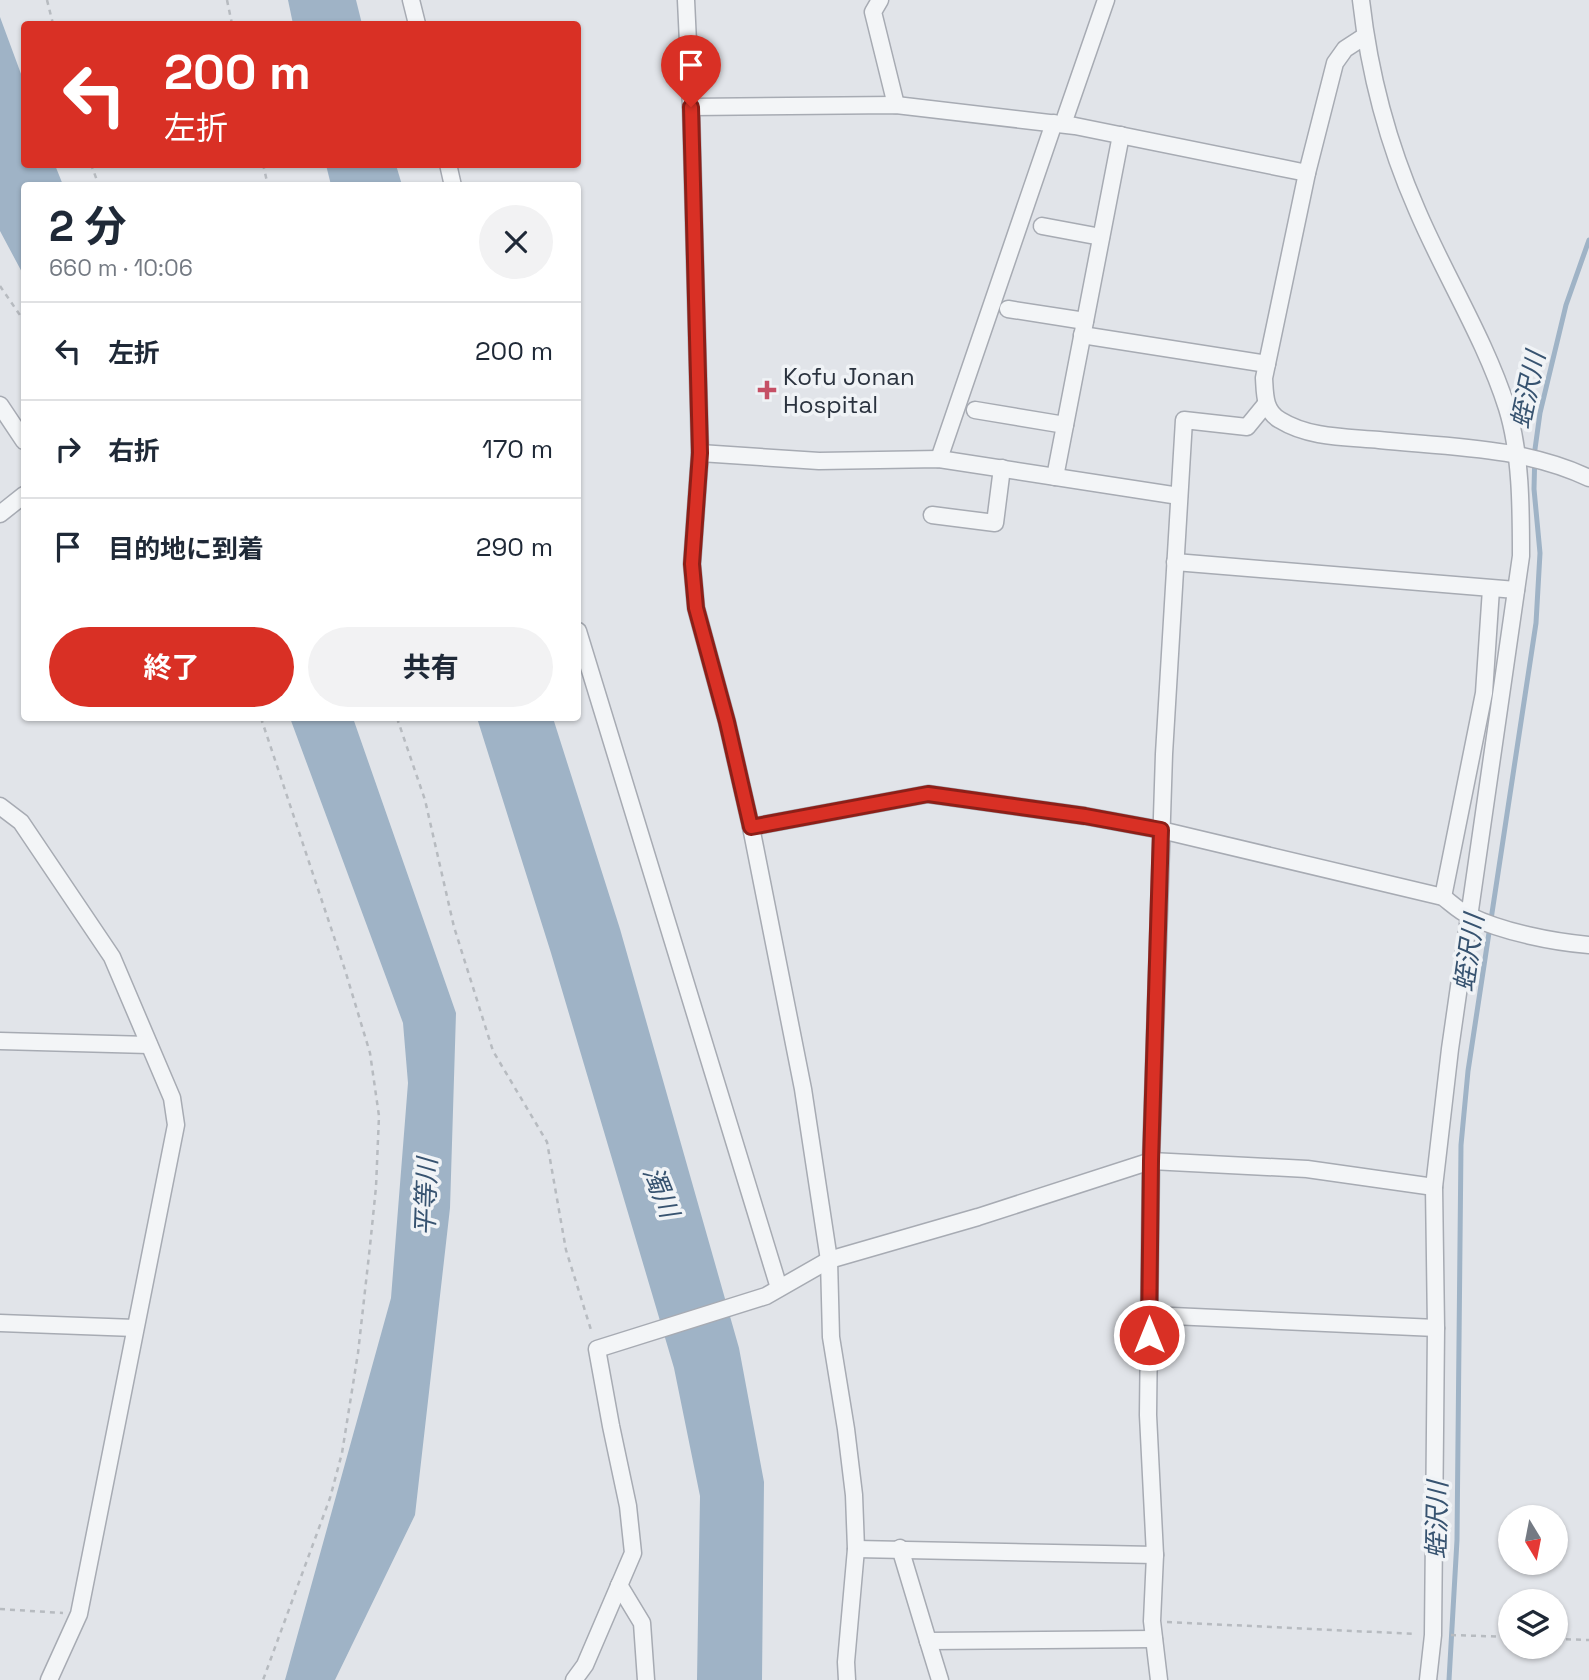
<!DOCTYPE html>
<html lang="ja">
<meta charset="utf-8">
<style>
:root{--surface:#fff;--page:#f2f2f3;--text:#1f2937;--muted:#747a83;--line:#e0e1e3;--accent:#d93025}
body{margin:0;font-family:"Space Grotesk","Noto Sans JP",sans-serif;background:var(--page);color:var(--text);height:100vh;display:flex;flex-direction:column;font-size:26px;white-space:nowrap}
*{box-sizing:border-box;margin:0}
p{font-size:23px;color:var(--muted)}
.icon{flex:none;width:38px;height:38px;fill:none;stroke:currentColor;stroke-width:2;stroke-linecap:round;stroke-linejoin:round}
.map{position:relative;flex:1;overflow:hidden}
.sheet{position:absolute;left:21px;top:182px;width:560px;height:539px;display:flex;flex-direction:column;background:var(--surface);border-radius:7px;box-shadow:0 2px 5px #0004}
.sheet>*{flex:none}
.top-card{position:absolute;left:21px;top:21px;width:560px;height:147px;border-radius:7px;box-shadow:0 2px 5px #0004;background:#d93025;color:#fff;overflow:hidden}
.needle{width:46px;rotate:170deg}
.fabs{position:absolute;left:1498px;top:1505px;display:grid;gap:14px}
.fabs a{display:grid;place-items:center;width:70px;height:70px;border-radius:50%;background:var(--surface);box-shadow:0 2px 5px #0004;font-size:35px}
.pin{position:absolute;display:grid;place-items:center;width:60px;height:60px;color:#fff;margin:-72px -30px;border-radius:50% 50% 50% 0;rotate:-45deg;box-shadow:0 0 7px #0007}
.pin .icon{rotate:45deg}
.me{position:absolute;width:77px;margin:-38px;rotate:0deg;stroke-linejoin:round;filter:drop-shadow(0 0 5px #0008)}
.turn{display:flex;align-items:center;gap:24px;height:147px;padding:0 28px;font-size:32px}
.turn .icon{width:91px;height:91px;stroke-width:2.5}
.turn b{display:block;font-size:49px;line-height:60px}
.round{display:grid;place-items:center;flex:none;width:74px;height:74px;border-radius:37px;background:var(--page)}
.overview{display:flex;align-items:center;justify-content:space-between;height:119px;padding:0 28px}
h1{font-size:42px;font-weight:700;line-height:52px}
.action{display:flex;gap:14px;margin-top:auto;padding:14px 28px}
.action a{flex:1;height:80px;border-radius:42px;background:var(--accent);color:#fff;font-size:28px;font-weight:700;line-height:80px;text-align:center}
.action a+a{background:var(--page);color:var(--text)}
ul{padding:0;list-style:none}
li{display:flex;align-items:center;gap:21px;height:98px;padding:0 28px;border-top:2px solid var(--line)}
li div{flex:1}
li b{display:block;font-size:26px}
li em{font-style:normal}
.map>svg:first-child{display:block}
</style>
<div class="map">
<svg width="1589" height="1680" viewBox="0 0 1589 1680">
<rect width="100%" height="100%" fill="#e1e4e9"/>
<!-- water -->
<g fill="#9fb3c6">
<polygon points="288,0 356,0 362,24 293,24"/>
<polygon points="0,17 24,82 24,164 55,165 63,185 24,186 24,276 0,231"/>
<polygon points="326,165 396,165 402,185 331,185"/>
<polygon points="290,718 353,718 456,1013 450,1208 415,1515 335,1680 285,1680 391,1298 408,1083 403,1023"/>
<polygon points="477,718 553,718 620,929 739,1348 764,1482 762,1680 697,1680 700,1496 674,1368 551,953"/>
</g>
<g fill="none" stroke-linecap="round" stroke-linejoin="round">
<!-- stream -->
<polyline stroke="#9fb3c6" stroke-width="5" points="1449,1680 1457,1540 1461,1145 1468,1071 1536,623 1540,553 1534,489 1535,449 1540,413 1566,305 1589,240"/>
<!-- minor casing -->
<g stroke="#a7abb3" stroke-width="19">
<g id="minor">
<polyline points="411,0 417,24"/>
<polyline points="686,0 691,107 700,453 692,564 696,608 727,722 751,827 803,1089 829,1260 831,1337 846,1429 854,1495 856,1549 846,1662 847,1680"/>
<polyline points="880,0 873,12 896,105"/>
<path d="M 1361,0 C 1369,71 1388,144 1417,210 C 1445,276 1485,339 1507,408 C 1521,453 1521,509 1521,556 L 1450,1049 L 1434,1187 L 1436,1328 L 1433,1635 L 1428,1680"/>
<path d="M 1365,36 L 1345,49 L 1335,63 L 1307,173 L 1264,378 C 1265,394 1264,411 1280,420 C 1309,438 1346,437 1379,440 C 1450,447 1524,447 1589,478"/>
<polyline points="691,107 896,105 1075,126 1307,173"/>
<polyline points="1063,124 1106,0"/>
<polyline points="448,164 453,186"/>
<polyline points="1042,226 1101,237"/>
<polyline points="1008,309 1085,321"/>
<polyline points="1082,335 1267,364"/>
<polyline points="0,405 24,441"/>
<polyline points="975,410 1065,425"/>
<polyline points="700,453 819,461 939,459 1179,496"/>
<polyline points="939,459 1054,123"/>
<polyline points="1055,477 1121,135"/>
<polyline points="0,514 24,495"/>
<polyline points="932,515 995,523 1002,468"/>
<polyline points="1175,562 1516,590"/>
<polyline points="578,631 779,1288"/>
<polyline points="0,806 21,822 112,957 172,1098 176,1125 79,1614 49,1680"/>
<path d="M 751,827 L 928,794 L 1085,816 L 1161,830 L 1443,897 C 1451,903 1460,912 1470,916 C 1503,932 1553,942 1589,945"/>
<polyline points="1443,897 1484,693 1491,589"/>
<polyline points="0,1041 149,1045"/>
<polyline points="1150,1315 1436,1328"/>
<polyline points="0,1323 135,1328"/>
<polyline points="900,1548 928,1641 1154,1639"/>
<polyline points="856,1549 1155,1555"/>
<polyline points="619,1585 642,1623 646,1680"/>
<polyline points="928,1641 940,1680"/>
<polyline points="574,1680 585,1665 633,1553 628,1506 611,1426 597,1349 766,1296 829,1260 978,1217 1151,1161 1307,1169 1434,1187"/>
<polyline points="1159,1680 1152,1621 1155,1555 1148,1415 1151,1161 1164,754 1184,420 1247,427 1265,405"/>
</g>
</g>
<!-- path -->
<g stroke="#b7bbc0" stroke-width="2.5" stroke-dasharray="5 5" stroke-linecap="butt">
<polyline points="47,0 53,24"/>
<polyline points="227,0 232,24"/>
<polyline points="91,164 99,186"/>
<polyline points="263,164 268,186"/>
<polyline points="0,286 24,321"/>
<polyline points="261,718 345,970 370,1053 379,1116 376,1187 370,1246 358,1353 342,1453 330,1498 263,1680"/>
<polyline points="397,718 425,800 454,927 493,1051 547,1142 566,1250 592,1333"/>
<polyline points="0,1609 63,1613"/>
<polyline points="1167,1622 1416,1634"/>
<polyline points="1451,1635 1510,1637"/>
<polyline points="1556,1639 1589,1640"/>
</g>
<!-- minor -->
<use href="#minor" stroke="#f3f5f7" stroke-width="16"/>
</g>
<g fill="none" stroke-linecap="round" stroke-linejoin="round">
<!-- route casing -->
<g stroke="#8d1f18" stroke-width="18">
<polyline id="route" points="691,107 700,453 692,564 696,608 727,722 751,827 928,794 1085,816 1161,830 1151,1161 1149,1335"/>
</g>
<!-- route -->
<use href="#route" stroke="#d93025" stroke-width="12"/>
</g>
<!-- markers -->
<path fill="#c54f65" stroke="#f0f3f6" stroke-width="2.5" d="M763.5 379.5h7v7h7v7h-7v7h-7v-7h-7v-7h7z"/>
<g text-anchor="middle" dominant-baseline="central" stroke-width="7" stroke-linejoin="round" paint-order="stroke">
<!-- poi labels -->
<g font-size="24" fill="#2b333f" stroke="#f0f3f6" text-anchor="start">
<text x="783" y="376">Kofu Jonan<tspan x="783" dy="28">Hospital</tspan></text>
</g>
<!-- water labels -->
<g font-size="26" font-style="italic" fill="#375370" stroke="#f0f3f6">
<text transform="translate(1528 390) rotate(-78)">蛭沢川</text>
<text transform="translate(1469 953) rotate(-82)">蛭沢川</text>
<text transform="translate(661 1192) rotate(68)">濁川</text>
<text transform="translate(426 1197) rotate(-88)">平等川</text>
<text transform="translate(1437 1520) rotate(-89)">蛭沢川</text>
</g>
</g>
</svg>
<div class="fabs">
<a><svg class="needle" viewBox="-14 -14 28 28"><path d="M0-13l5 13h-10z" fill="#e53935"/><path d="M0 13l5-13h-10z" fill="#747a83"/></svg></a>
<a><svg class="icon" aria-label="layers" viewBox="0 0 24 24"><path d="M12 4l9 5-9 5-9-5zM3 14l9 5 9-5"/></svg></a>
</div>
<div class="pin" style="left:691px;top:107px;background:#d93025"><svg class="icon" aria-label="arrive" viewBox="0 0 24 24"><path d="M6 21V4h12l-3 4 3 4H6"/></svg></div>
<svg class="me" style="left:1149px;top:1335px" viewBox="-20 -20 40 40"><circle r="17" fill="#d93025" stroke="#fff" stroke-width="3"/><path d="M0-11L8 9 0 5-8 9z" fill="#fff"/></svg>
<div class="top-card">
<div class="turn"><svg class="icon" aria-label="left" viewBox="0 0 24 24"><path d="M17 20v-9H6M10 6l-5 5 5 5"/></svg><div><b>200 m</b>左折</div></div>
</div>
<section class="sheet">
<div class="overview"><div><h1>2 分</h1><p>660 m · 10:06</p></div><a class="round"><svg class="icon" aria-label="close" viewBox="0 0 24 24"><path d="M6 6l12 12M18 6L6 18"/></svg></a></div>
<ul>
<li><svg class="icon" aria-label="left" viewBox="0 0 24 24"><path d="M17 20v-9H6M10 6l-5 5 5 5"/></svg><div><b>左折</b></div><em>200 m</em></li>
<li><svg class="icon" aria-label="right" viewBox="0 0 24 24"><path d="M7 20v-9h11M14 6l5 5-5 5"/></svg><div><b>右折</b></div><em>170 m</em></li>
<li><svg class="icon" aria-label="arrive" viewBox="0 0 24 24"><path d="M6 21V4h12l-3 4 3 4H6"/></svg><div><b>目的地に到着</b></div><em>290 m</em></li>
</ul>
<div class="action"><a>終了</a><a>共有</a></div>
</section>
</div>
